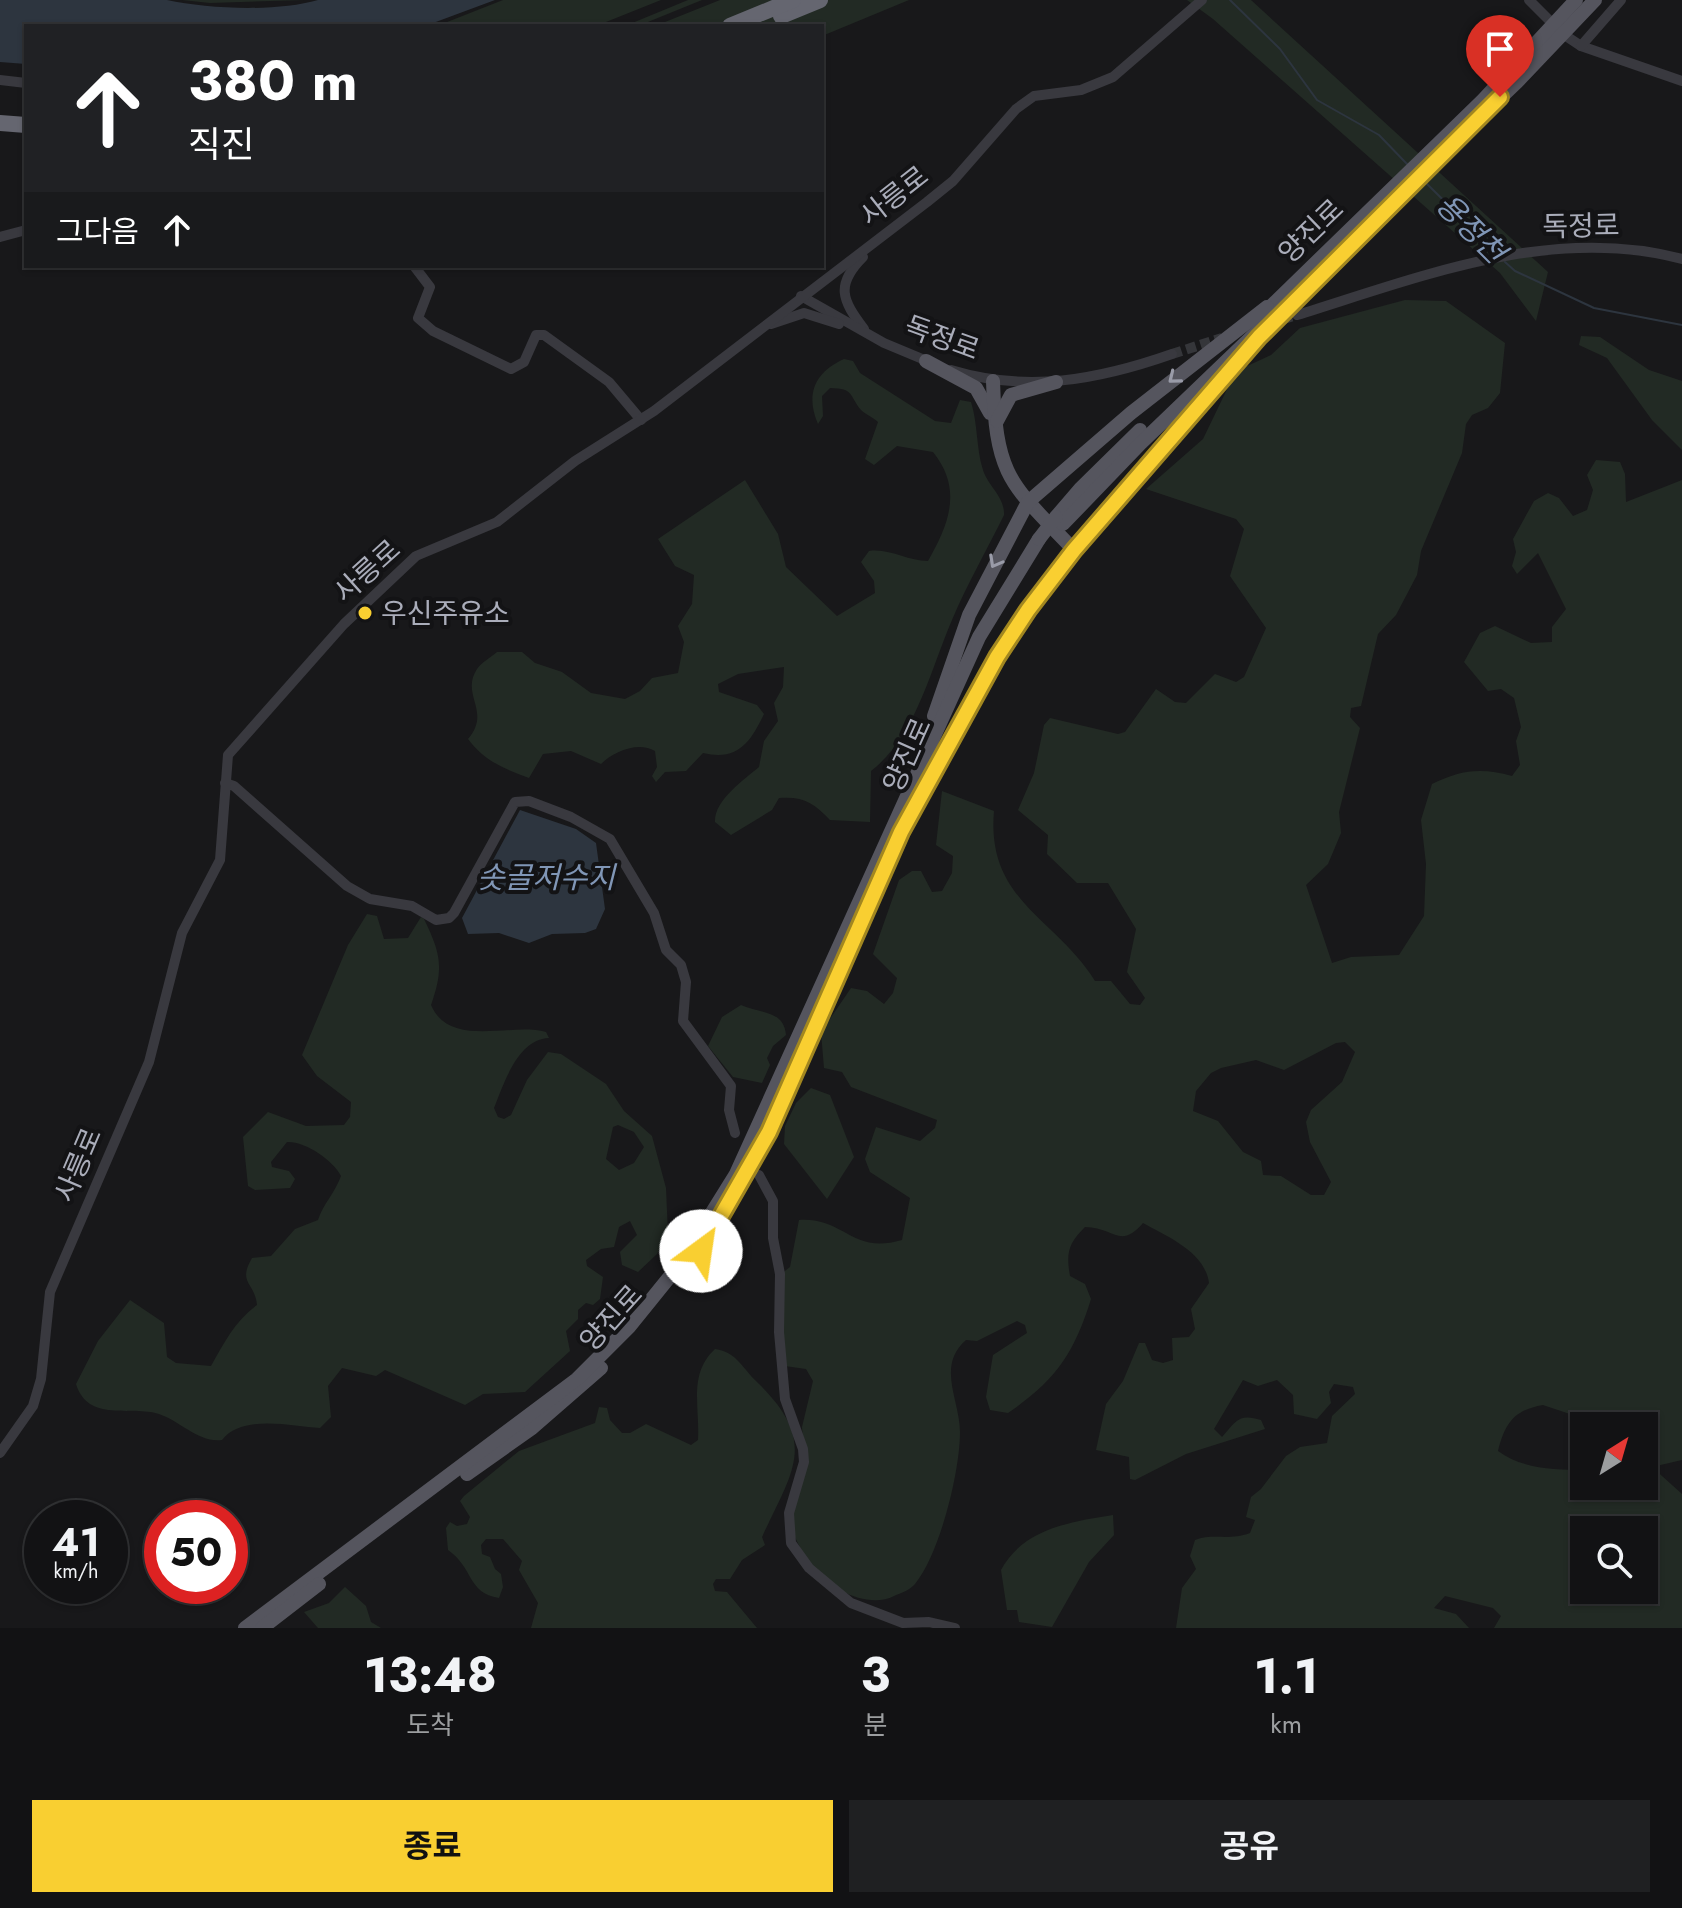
<!DOCTYPE html>
<html lang="ko">
<meta charset="utf-8">
<style>
:root{--surface:#121214;--page:#1f2022;--text:#f1f3f6;--muted:#9c9ea0;--line:#313234;--accent:#f9cf31}
body{margin:0;font-family:Jost,"Noto Sans KR",sans-serif;background:var(--page);color:var(--text);height:100vh;display:flex;flex-direction:column;font-size:30px;white-space:nowrap}
*{box-sizing:border-box;margin:0}
p{font-size:26px;color:var(--muted)}
.icon{flex:none;width:44px;height:44px;fill:none;stroke:currentColor;stroke-width:2;stroke-linecap:round;stroke-linejoin:round}
.map{position:relative;height:1628px;overflow:hidden}
.details{display:flex;flex-direction:column;background:var(--surface);flex:1}
.details>*{flex:none}
.hud{position:absolute;left:24px;top:24px;width:800px;height:244px;border-radius:0px;box-shadow:0 2px 6px #0004,0 0 0 2px var(--line);background:#202124;color:#fff;overflow:hidden}
.needle{width:52px;rotate:37deg}
.tools{position:absolute;left:1570px;top:1412px;display:grid;gap:16px}
.tools a{display:grid;place-items:center;width:88px;height:88px;border-radius:0px;background:var(--surface);box-shadow:0 2px 6px #0004,0 0 0 2px var(--line);font-size:40px}
.speed{position:absolute;left:24px;top:1500px;display:flex;gap:16px;font-size:40px;font-weight:700;text-align:center}
.speed>*{display:grid;place-content:center;width:104px;height:104px;border-radius:50%;background:var(--surface);box-shadow:0 2px 6px #0004,0 0 0 2px var(--line);line-height:1}
.speed small{font-size:20px;font-weight:400}
.speed .limit{border:12px solid #d22;background:#fff;color:#111}
.pin{position:absolute;display:grid;place-items:center;width:68px;height:68px;color:#fff;margin:-82px -34px;border-radius:50% 50% 50% 0;rotate:-45deg;box-shadow:0 0 8px #0007}
.pin .icon{rotate:45deg}
.me{position:absolute;width:88px;margin:-44px;rotate:31deg;stroke-linejoin:round;filter:drop-shadow(0 0 6px #0008)}
.turn{display:flex;align-items:center;gap:28px;height:168px;padding:0 32px;font-size:36px}
.turn .icon{width:104px;height:104px;stroke-width:2.5}
.turn b{display:block;font-size:56px;line-height:68px}
.then{display:flex;align-items:center;height:76px;padding:0 32px;background:#0003;gap:16px;font-size:30px}
.eta{display:flex;justify-content:space-evenly;align-items:center;height:136px;text-align:center}
.eta b{font-size:48px;font-weight:700;line-height:56px}
.primary-button{display:flex;gap:16px;margin-top:auto;padding:16px 32px}
.primary-button a{flex:1;height:92px;border-radius:0px;background:var(--accent);color:#111;font-size:32px;font-weight:700;line-height:92px;text-align:center}
.primary-button a+a{background:var(--page);color:var(--text)}
.map>svg:first-child{display:block}
</style>
<div class="map">
<svg width="1682" height="1628" viewBox="0 0 1682 1628">
<rect width="100%" height="100%" fill="#18181a"/>
<!-- green -->
<g fill="#222a24" fill-rule="evenodd">
<polygon points="182,0 305,0 210,3"/>
<polygon points="503,0 661,0 596,26 437,26"/>
<polygon points="688,0 702,0 638,26 625,26"/>
<polygon points="720,0 909,0 822,36 822,26 655,26"/>
<polygon points="1187,0 1251,0 1548,272 1536,321 1500,273 1213,19"/>
<path d="M 1405,300 L 1446,301 L 1505,343 L 1500,393 L 1488,408 L 1472,415 L 1466,424 L 1462,453 L 1421,551 L 1417,575 L 1396,615 L 1378,634 L 1361,706 L 1351,708 L 1350,717 L 1360,728 L 1339,812 L 1341,833 L 1328,864 L 1306,885 L 1332,963 L 1351,957 L 1399,955 L 1424,916 L 1426,864 L 1421,820 L 1432,784 C 1460,770 1481,767 1512,776 L 1520,765 L 1516,741 L 1521,727 L 1514,698 L 1501,689 L 1488,691 L 1464,662 L 1480,633 L 1495,626 L 1531,643 L 1552,642 L 1552,627 L 1566,609 L 1538,553 L 1517,574 L 1512,566 L 1516,552 L 1513,539 L 1534,501 L 1548,493 L 1559,498 L 1573,516 L 1587,510 L 1593,490 L 1587,475 L 1596,460 L 1620,462 L 1625,474 L 1626,502 L 1682,480 L 1682,1460 L 1652,1467 L 1682,1494 L 1682,1628 L 1494,1628 L 1501,1616 L 1493,1608 L 1445,1596 L 1434,1608 L 1456,1614 L 1469,1628 L 1176,1628 L 1182,1588 L 1196,1569 L 1190,1556 L 1195,1540 C 1213,1533 1229,1541 1250,1533 L 1255,1520 L 1246,1517 L 1251,1497 L 1261,1489 L 1286,1456 L 1300,1447 L 1327,1443 L 1332,1416 L 1355,1394 L 1353,1387 L 1334,1384 L 1329,1392 L 1331,1403 L 1317,1419 L 1294,1414 L 1293,1395 L 1277,1380 L 1258,1386 L 1243,1380 L 1214,1429 L 1222,1437 C 1236,1421 1239,1413 1261,1420 L 1265,1429 L 1186,1454 L 1135,1480 L 1130,1479 L 1129,1457 L 1096,1450 L 1106,1404 L 1123,1381 L 1139,1343 L 1145,1343 L 1152,1360 L 1163,1363 L 1173,1360 L 1172,1338 L 1189,1337 L 1195,1329 L 1191,1309 L 1209,1283 C 1205,1252 1168,1237 1143,1223 C 1120,1250 1114,1227 1085,1227 C 1068,1244 1066,1253 1070,1276 L 1085,1284 L 1091,1299 C 1074,1354 1055,1381 1008,1413 L 990,1410 L 986,1397 L 993,1355 L 1027,1333 L 1025,1325 L 1017,1321 L 977,1341 L 966,1340 C 936,1366 960,1400 960,1432 C 960,1472 940,1553 915,1584 C 910,1590 901,1593 894,1596 C 869,1609 832,1590 813,1569 C 805,1560 797,1539 789,1527 L 804,1451 L 802,1427 L 813,1381 L 806,1369 L 785,1366 L 781,1274 L 790,1267 L 799,1220 C 845,1217 851,1255 902,1240 L 910,1198 L 870,1172 L 865,1159 L 876,1127 L 920,1141 L 935,1128 L 937,1120 L 851,1087 L 842,1072 L 824,1068 L 821,1032 L 851,988 L 867,991 L 884,1004 L 893,993 L 897,978 L 873,954 L 899,880 L 912,871 L 921,871 L 932,892 L 942,891 L 952,873 L 953,856 L 936,845 L 942,791 L 994,811 C 986,901 1056,918 1095,981 L 1111,981 L 1130,1004 L 1140,1005 L 1145,998 L 1127,972 L 1136,929 L 1108,883 L 1077,883 L 1047,854 L 1048,835 L 1018,810 L 1034,773 L 1044,725 L 1050,718 L 1118,734 L 1125,732 L 1156,689 L 1175,702 L 1186,703 L 1215,674 L 1236,682 L 1244,677 L 1266,628 L 1230,576 L 1244,529 L 1236,519 L 1146,489 L 1203,439 L 1230,383 L 1243,368 L 1271,355 L 1300,328 ZM 1345,1042 L 1355,1052 L 1342,1082 L 1311,1110 L 1306,1122 L 1310,1142 L 1331,1182 L 1324,1195 L 1311,1195 L 1281,1176 L 1263,1175 L 1261,1161 L 1243,1152 L 1218,1121 L 1193,1111 L 1196,1091 L 1211,1073 L 1221,1068 L 1256,1060 L 1284,1070 L 1336,1043 ZM 1543,1405 L 1579,1417 L 1599,1416 L 1618,1426 L 1644,1426 L 1644,1486 L 1584,1486 L 1584,1470 C 1555,1470 1522,1469 1498,1451 C 1505,1423 1514,1410 1543,1405 ZM 1584,1530 L 1644,1530 L 1644,1590 L 1584,1590 Z"/>
<polygon points="1581,336 1600,337 1649,370 1682,381 1682,450 1652,420 1607,358 1579,345"/>
<path d="M 844,359 L 853,361 L 860,373 L 935,421 L 951,423 L 960,400 L 971,402 C 978,424 976,448 983,470 C 988,486 1005,497 1004,515 C 987,550 967,584 952,620 C 930,671 916,736 871,771 L 870,822 L 830,820 C 814,803 803,796 779,798 L 772,810 L 731,835 L 715,822 C 714,800 744,780 759,767 L 764,741 L 778,721 L 774,703 L 783,687 L 784,667 L 738,674 L 718,684 L 719,692 L 757,705 L 764,714 C 750,743 738,761 703,753 L 686,771 L 665,772 L 656,782 L 652,776 L 657,767 L 655,751 C 638,741 613,752 601,764 L 571,751 L 543,754 L 529,778 C 505,769 484,761 468,739 C 492,711 460,695 477,669 C 481,663 491,657 497,652 L 522,652 L 535,663 L 562,672 L 591,693 L 625,699 L 640,691 L 652,678 L 678,673 L 684,642 L 678,626 L 692,604 L 694,575 L 675,566 L 658,539 L 745,480 L 778,534 L 786,567 L 837,616 L 875,593 L 874,581 L 861,562 L 869,551 C 890,548 907,561 928,561 C 949,524 963,489 933,452 L 897,446 L 874,465 L 865,459 L 878,422 C 874,418 865,414 861,410 C 848,394 855,389 830,388 L 822,396 L 823,416 L 818,424 C 805,394 815,372 844,359 Z"/>
<path d="M 367,914 L 377,916 L 384,939 L 408,938 L 421,917 L 424,919 C 441,954 444,968 431,1005 C 450,1049 511,1022 546,1032 L 549,1038 C 518,1039 504,1083 494,1108 L 498,1117 L 504,1119 L 511,1115 L 527,1080 L 548,1052 L 561,1054 L 606,1084 L 624,1111 L 652,1136 L 666,1188 L 668,1234 L 657,1254 L 638,1272 L 622,1265 L 620,1252 L 637,1235 L 630,1221 L 619,1227 L 614,1247 L 601,1249 L 586,1260 L 587,1266 L 603,1277 L 600,1299 L 593,1305 L 586,1303 L 578,1310 L 578,1319 L 566,1331 L 570,1351 L 525,1392 L 483,1394 L 465,1405 L 385,1370 L 376,1376 L 342,1368 L 328,1386 L 331,1417 L 320,1428 C 291,1426 242,1414 222,1440 C 199,1443 180,1421 159,1414 C 131,1405 88,1423 76,1384 L 98,1341 L 130,1300 L 164,1323 L 167,1357 L 176,1363 L 211,1366 C 224,1343 235,1321 257,1305 C 255,1282 237,1284 252,1258 L 271,1256 L 295,1229 L 318,1220 C 323,1204 335,1193 341,1176 C 333,1160 305,1141 287,1142 L 271,1162 L 272,1167 L 289,1171 L 295,1179 L 290,1188 L 255,1190 L 248,1186 L 243,1137 L 268,1112 L 306,1126 L 344,1125 L 350,1117 L 351,1102 L 317,1076 L 302,1055 L 348,945 ZM 618,1125 L 634,1132 L 644,1147 L 634,1163 L 619,1170 L 606,1159 L 613,1127 Z"/>
<path d="M 741,1005 C 761,1014 784,1010 786,1035 L 773,1046 L 767,1058 L 770,1065 L 762,1083 L 733,1077 L 708,1046 L 722,1017 Z"/>
<polygon points="811,1088 830,1095 854,1157 827,1199 784,1144 785,1126 796,1103"/>
<path d="M 715,1349 C 737,1352 742,1368 757,1382 C 819,1442 793,1470 762,1537 L 765,1545 L 742,1560 L 730,1579 L 716,1579 L 713,1584 L 715,1591 L 727,1592 L 757,1628 L 531,1628 L 538,1603 L 519,1570 L 522,1561 L 503,1539 L 486,1539 L 481,1545 L 482,1554 L 490,1557 L 495,1569 L 501,1574 L 503,1587 L 499,1598 C 467,1593 474,1568 448,1550 L 446,1528 L 450,1522 L 457,1526 L 467,1524 L 470,1517 L 460,1501 L 464,1496 L 519,1451 L 595,1423 L 599,1407 L 607,1408 L 610,1420 L 622,1433 L 630,1433 L 646,1424 L 691,1445 L 698,1440 C 700,1407 688,1374 715,1349 Z"/>
<path d="M 1113,1515 L 1114,1535 L 1089,1562 L 1052,1627 L 1019,1622 L 1017,1610 L 1007,1610 L 1001,1570 C 1023,1529 1069,1522 1113,1515 Z"/>
<polygon points="345,1587 366,1606 371,1622 381,1628 318,1628 304,1612 329,1603"/>
</g>
<!-- water -->
<g fill="#2d353f">
<path d="M 0,0 L 167,0 C 208,9 277,12 318,0 L 495,0 L 425,26 L 26,26 L 26,64 L 0,62 Z"/>
<polygon points="520,810 576,829 596,843 605,909 596,929 585,933 552,934 529,943 499,933 468,934 462,918"/>
</g>
<g fill="none" stroke-linecap="round" stroke-linejoin="round">
<!-- stream -->
<g stroke="#2d353f" stroke-width="2">
<polyline points="1230,0 1280,49 1317,100 1379,135 1407,164"/>
<polyline points="1423,180 1498,254"/>
<polyline points="1505,262 1515,271 1594,308 1682,325"/>
</g>
<!-- minor-tunnel -->
<g stroke="#35363a" stroke-width="10" stroke-dasharray="10 5" stroke-linecap="butt">
<polyline points="1268,324 1297,315"/>
<polyline points="1172,354 1222,338"/>
</g>
<!-- minor -->
<g stroke="#39393f" stroke-width="10">
<polyline points="1529,0 1563,34 1581,46 1682,81"/>
<polyline points="1581,46 1621,0"/>
<polyline points="0,80 26,83"/>
<polyline points="0,237 26,230"/>
<path d="M 863,257 C 835,285 842,300 864,329"/>
<polyline points="414,266 430,287 418,318 433,331 511,369 524,362 536,335 544,335 609,382 641,420"/>
<polyline points="801,296 884,343 932,363"/>
<path d="M 1297,315 C 1420,277 1552,224 1682,259"/>
<polyline points="771,324 804,313 839,324"/>
<path d="M 951,370 C 1027,393 1098,380 1172,354"/>
<polyline points="225,783 234,786 347,886 370,899 412,906 436,920 449,918 454,913 515,802 529,801 571,817 610,839 654,913 666,950 681,965 686,982 683,1021 731,1086 729,1110 735,1133"/>
<polyline points="759,1175 773,1201 773,1238 780,1274 779,1332 785,1399 803,1449 804,1462 789,1513 791,1543 809,1568 851,1603 903,1623 929,1622 955,1628"/>
<polyline points="0,1453 33,1406 41,1379 50,1292 149,1062 182,933 220,860 228,755 344,624 416,556 497,522 575,461 654,411 927,202 953,181 1016,109 1034,96 1081,90 1113,77 1202,0"/>
</g>
<!-- major -->
<g stroke="#55555e" stroke-width="14">
<polyline points="1263,314 1483,100 1576,0"/>
<polyline points="926,361 976,388 990,413"/>
<path d="M 993,381 C 996,478 1010,483 1074,550"/>
<polyline points="997,421 1011,395 1056,382"/>
<polyline points="1056,517 1080,489 1140,430"/>
<polyline points="1063,524 1141,443 1517,82 1595,0"/>
<polyline points="934,716 969,615 1028,502 1131,413 1267,307"/>
<path d="M 901,832 C 941,758 978,680 1028,611 C 1089,526 1163,448 1230,368"/>
<polyline points="681,1278 742,1184 794,1073"/>
<polyline points="467,1474 532,1428 601,1368"/>
<polyline points="245,1628 577,1379 629,1327 680,1264 736,1174 979,637 1039,539"/>
<polyline points="262,1628 319,1584"/>
</g>
<!-- highway -->
<g stroke="#656670" stroke-width="16">
<polyline points="781,16 820,0"/>
<polyline points="730,26 793,0"/>
<polyline points="0,123 26,125"/>
</g>
<!-- major-bridge -->
<polyline stroke="#55555e" stroke-width="14" points="1039,539 1056,517"/>
</g>
<!-- one-way arrows -->
<defs><path id="oneway-chevron" d="M-2-3.5L2.5 0L-2 3.5" fill="none" stroke-width="1.6" stroke-linecap="round" stroke-linejoin="round" transform="scale(2)"/></defs>
<g stroke="#999ba8">
<use href="#oneway-chevron" transform="translate(1174 378) rotate(141)"/>
<use href="#oneway-chevron" transform="translate(995 562) rotate(119)"/>
</g>
<g fill="none" stroke-linecap="round" stroke-linejoin="round">
<!-- route casing -->
<g stroke="#a28720" stroke-width="20">
<polyline id="route" points="701,1251 769,1132 901,832 997,657 1028,610 1074,550 1259,337 1500,97"/>
</g>
<!-- route -->
<use href="#route" stroke="#f9cf31" stroke-width="14"/>
</g>
<!-- markers -->
<circle fill="#f9cf31" stroke="#131315" stroke-width="3" cx="365" cy="613" r="8"/>
<g text-anchor="middle" dominant-baseline="central" stroke-width="8" stroke-linejoin="round" paint-order="stroke">
<!-- street labels -->
<g font-size="28" fill="#aaadba" stroke="#131315">
<text transform="translate(894 196) rotate(-38)">사릉로</text>
<text transform="translate(1581 226) rotate(-1)">독정로</text>
<text transform="translate(1311 231) rotate(-44)">양진로</text>
<text transform="translate(942 338) rotate(20)">독정로</text>
<text transform="translate(367 571) rotate(-42)">사릉로</text>
<text transform="translate(907 755) rotate(-66)">양진로</text>
<text transform="translate(78 1165) rotate(-67)">사릉로</text>
<text transform="translate(611 1318) rotate(-48)">양진로</text>
</g>
<!-- poi labels -->
<g font-size="28" fill="#aaadba" stroke="#131315" text-anchor="start">
<text x="381" y="613">우신주유소</text>
</g>
<!-- water labels -->
<g font-size="30" font-style="italic" fill="#8096b6" stroke="#131315">
<text transform="translate(1471 228) rotate(45)">용정천</text>
<text x="546" y="877">솟골저수지</text>
</g>
</g>
</svg>
<div class="tools">
<a><svg class="needle" viewBox="-14 -14 28 28"><path d="M0-13l5 13h-10z" fill="#e53935"/><path d="M0 13l5-13h-10z" fill="#9c9ea0"/></svg></a>
<a><svg class="icon" aria-label="search" viewBox="0 0 24 24"><circle cx="10" cy="10" r="6"/><path d="M15 15l6 6"/></svg></a>
</div>
<div class="speed"><div>41<small>km/h</small></div><div class="limit">50</div></div>
<div class="pin" style="left:1500px;top:97px;background:#d93025"><svg class="icon" aria-label="arrive" viewBox="0 0 24 24"><path d="M6 21V4h12l-3 4 3 4H6"/></svg></div>
<svg class="me" style="left:701px;top:1251px" viewBox="-20 -20 40 40"><circle r="19" fill="#fff"/><path d="M0-13L10 11 0 6-10 11z" fill="#f9cf31"/></svg>
<div class="hud">
<div class="turn"><svg class="icon" aria-label="ahead" viewBox="0 0 24 24"><path d="M12 20V5M6 11l6-6 6 6"/></svg><div><b>380 m</b>직진</div></div>
<div class="then">그다음<svg class="icon" aria-label="ahead" viewBox="0 0 24 24"><path d="M12 20V5M6 11l6-6 6 6"/></svg></div>
</div>
</div>
<section class="details">
<div class="eta">
<div><b>13:48</b><p>도착</p></div>
<div><b>3</b><p>분</p></div>
<div><b>1.1</b><p>km</p></div>
</div>
<div class="primary-button"><a>종료</a><a>공유</a></div>
</section>
